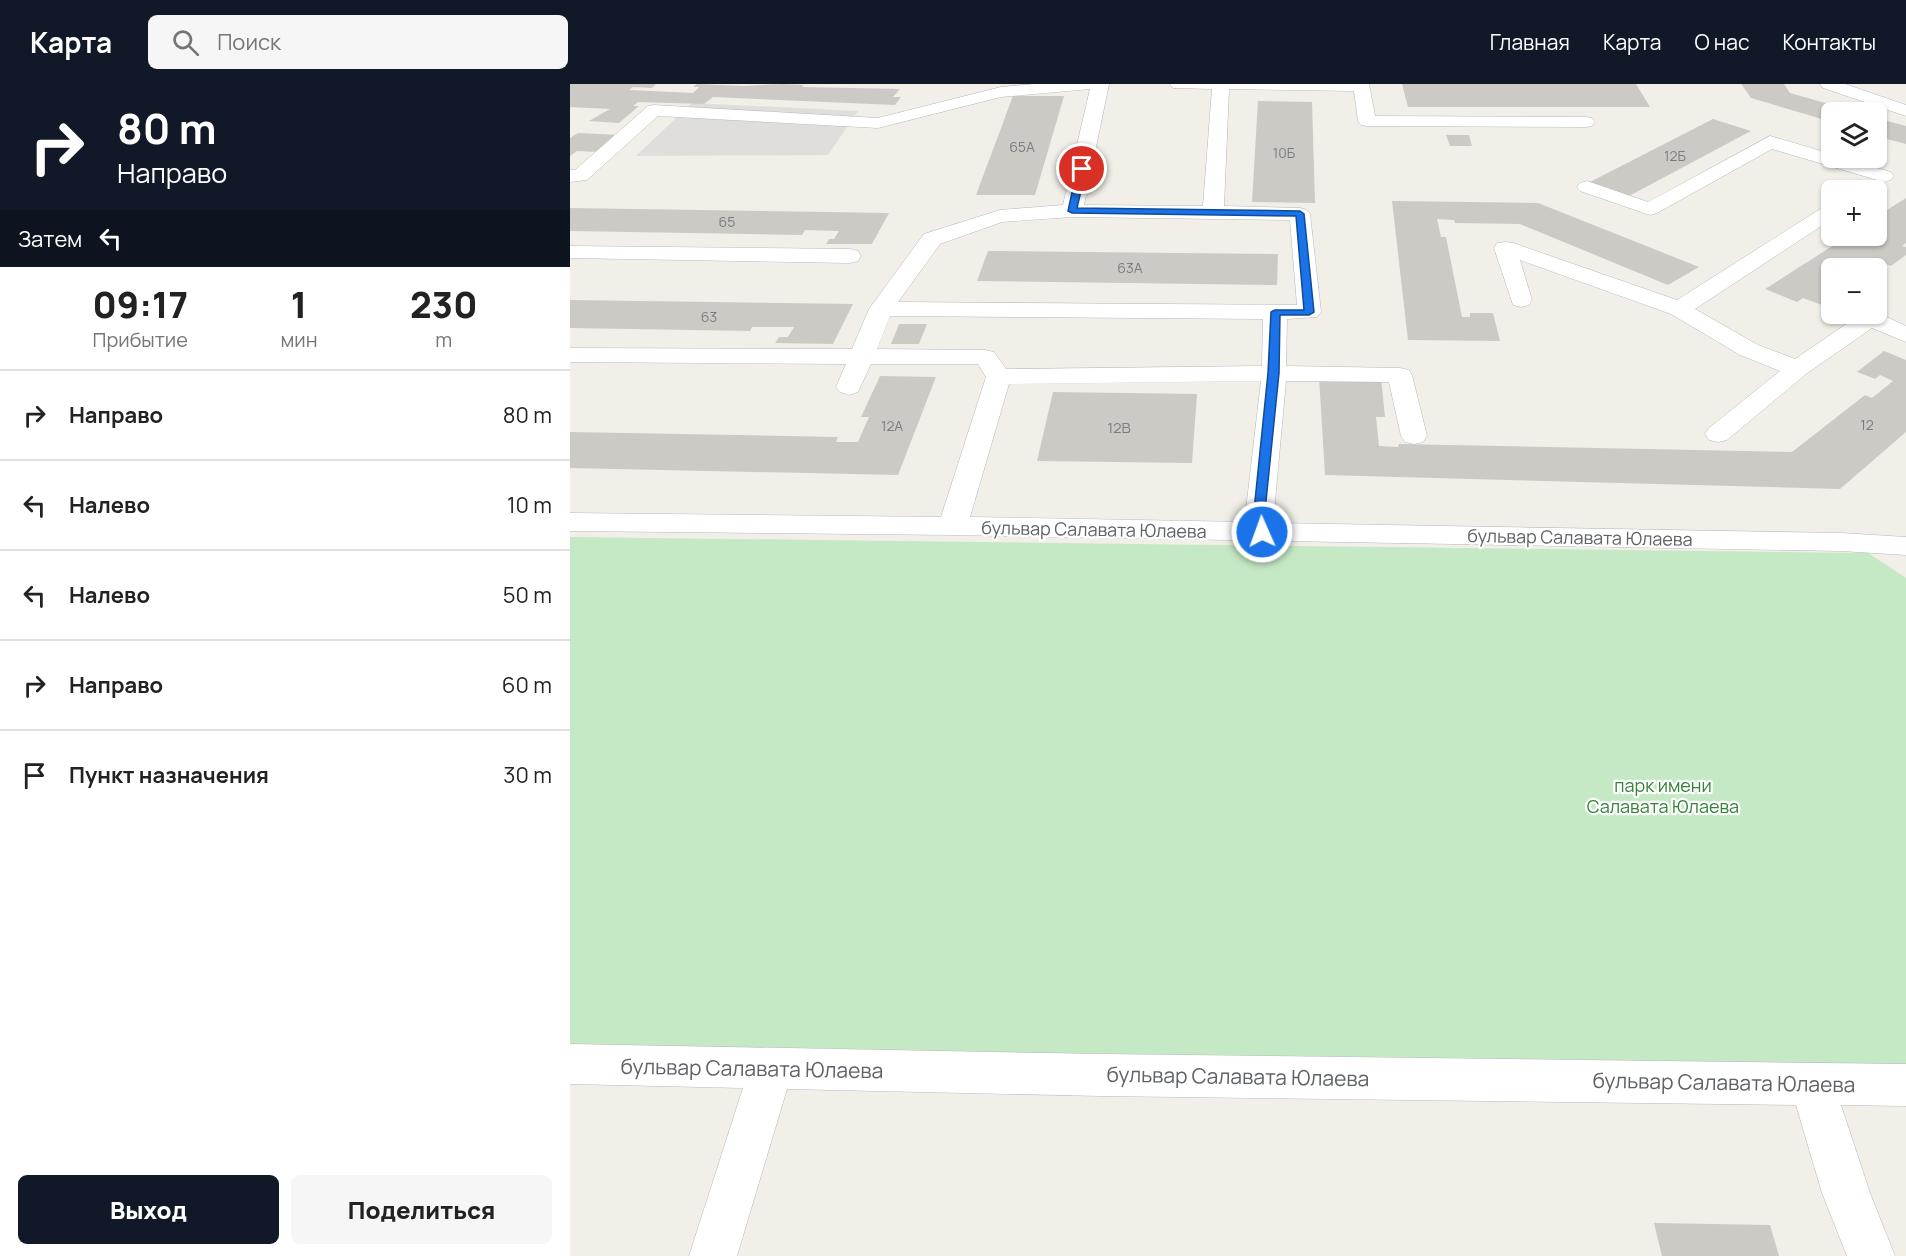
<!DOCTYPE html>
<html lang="ru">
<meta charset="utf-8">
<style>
:root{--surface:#fff;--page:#f6f6f6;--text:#222;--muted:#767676;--line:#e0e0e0;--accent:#111827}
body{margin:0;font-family:Manrope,sans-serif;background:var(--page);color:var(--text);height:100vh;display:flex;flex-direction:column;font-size:22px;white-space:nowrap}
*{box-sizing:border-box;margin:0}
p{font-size:20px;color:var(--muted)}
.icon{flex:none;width:33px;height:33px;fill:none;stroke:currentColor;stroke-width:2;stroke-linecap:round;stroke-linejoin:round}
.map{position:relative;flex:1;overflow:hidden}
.side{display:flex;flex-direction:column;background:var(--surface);width:570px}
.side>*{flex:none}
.hud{background:#111827;color:#fff;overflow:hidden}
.fabs{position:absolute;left:1251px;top:18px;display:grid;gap:12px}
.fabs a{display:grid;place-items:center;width:66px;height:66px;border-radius:9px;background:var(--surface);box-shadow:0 2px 4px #0004;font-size:30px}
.pin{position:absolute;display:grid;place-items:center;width:51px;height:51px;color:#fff;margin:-26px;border:3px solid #fff;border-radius:50%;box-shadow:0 2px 6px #0007}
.me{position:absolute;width:66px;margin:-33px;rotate:358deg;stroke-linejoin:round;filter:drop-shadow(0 0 4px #0008)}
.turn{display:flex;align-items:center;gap:21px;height:126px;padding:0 18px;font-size:27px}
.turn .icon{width:78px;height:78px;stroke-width:2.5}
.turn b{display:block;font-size:42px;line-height:51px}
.then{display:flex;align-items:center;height:57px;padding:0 18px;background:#0003;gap:12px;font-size:22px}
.eta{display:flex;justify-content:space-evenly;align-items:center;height:102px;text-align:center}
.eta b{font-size:36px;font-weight:800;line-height:42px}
.action{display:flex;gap:12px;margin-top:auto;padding:12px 18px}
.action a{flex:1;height:69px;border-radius:9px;background:var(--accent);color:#fff;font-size:24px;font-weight:800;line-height:69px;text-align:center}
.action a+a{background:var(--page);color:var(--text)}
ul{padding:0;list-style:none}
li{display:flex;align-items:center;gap:18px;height:90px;padding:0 18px;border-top:2px solid var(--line)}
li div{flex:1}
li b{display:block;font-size:22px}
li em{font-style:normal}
header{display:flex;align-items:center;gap:36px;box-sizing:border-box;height:84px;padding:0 30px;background:var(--accent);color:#fff}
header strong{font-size:28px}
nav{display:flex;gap:33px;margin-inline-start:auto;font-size:21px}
.search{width:420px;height:54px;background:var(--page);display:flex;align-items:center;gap:15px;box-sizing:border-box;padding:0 21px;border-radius:9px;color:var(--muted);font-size:22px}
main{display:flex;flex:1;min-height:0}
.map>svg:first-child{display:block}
</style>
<header>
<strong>Карта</strong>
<div class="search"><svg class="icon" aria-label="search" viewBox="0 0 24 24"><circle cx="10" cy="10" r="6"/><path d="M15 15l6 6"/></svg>Поиск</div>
<nav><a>Главная</a><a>Карта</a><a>О нас</a><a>Контакты</a></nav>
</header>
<main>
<section class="side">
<div class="hud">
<div class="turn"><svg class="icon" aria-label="right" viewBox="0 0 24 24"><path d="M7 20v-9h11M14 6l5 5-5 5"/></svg><div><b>80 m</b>Направо</div></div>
<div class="then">Затем<svg class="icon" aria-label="left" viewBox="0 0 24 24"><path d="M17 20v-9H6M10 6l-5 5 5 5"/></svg></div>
</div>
<div class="eta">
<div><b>09:17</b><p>Прибытие</p></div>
<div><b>1</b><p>мин</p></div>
<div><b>230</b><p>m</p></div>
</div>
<ul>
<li><svg class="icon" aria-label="right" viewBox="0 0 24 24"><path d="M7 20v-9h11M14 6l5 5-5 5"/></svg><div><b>Направо</b></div><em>80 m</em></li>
<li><svg class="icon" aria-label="left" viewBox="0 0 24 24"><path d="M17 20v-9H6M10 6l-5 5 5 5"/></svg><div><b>Налево</b></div><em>10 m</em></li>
<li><svg class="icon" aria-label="left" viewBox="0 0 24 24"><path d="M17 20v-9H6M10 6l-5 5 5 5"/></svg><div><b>Налево</b></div><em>50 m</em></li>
<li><svg class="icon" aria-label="right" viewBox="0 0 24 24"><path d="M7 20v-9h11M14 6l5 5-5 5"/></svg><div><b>Направо</b></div><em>60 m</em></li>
<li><svg class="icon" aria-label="arrive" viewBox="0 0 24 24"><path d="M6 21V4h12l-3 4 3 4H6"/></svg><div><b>Пункт назначения</b></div><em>30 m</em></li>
</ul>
<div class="action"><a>Выход</a><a>Поделиться</a></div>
</section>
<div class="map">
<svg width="1336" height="1172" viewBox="0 0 1336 1172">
<rect width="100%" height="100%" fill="#f1efe8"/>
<!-- industrial -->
<polygon fill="#e0deda" points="122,19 288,27 258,71 66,72"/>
<!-- green -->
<polygon fill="#c5e8c5" points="0,453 1298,469 1336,494 1336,983 0,961"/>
<!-- building -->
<g fill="#cccac5">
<polygon points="0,0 86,0 82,4 63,3 59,6 123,9 129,3 123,3 127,0 173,2 212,0 234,1 232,3 330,5 323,13 331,13 325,21 143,13 134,20 68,18 63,22 69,22 49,39 19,37 40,25 0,23"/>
<polygon points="832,0 1066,0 1080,23 838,23"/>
<polygon points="1171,0 1214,0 1220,9 1287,28 1262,28 1262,38 1181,14"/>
<polygon points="443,12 494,12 465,111 406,111"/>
<polygon points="688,17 742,18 745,119 682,118"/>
<polygon points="1306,34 1336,42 1336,60 1306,52"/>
<polygon points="1143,35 1181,47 1059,112 1020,98"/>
<polygon points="8,49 49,51 29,68 7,67 0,72 0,54"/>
<polygon points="876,51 899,51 902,62 880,62"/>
<polygon points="1336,114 1336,159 1332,162 1336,163 1336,171 1321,182 1310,178 1300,184 1262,184 1260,224 1233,214 1227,218 1195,205 1278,152 1306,152 1306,133"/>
<polygon points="822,117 968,119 1129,183 1098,201 950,140 885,139 884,136 867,135 871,153 876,153 892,233 900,233 900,229 923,229 930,257 838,256"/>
<polygon points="0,124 319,129 302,160 256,160 259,155 264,155 269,147 235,146 232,151 0,147"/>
<polygon points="418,167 708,170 707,201 407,197"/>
<polygon points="0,216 283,220 263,260 205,259 209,253 218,253 224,243 182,243 180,247 0,244"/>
<polygon points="329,240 357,240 349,260 321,260"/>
<polygon points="1314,267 1336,276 1336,348 1270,405 755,391 749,293 811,293 815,333 806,333 809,362 828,363 829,360 1222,368 1295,311 1302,314 1323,297 1310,291 1305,295 1287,288"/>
<polygon points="310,292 366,293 328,391 0,384 0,348 268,353 266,358 288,358 299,333 291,333"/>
<polygon points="483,308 627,310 622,379 467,377"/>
<polygon points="1084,1139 1200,1141 1209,1172 1092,1172"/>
</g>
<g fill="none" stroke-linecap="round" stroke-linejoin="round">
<!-- minor casing -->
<g stroke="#b5b8bc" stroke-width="1">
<g id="minor">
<path d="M 464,0 L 539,0 L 514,121 L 633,122 L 642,5 L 603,4 L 600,0 L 799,0 L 805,32 L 1016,33 L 1022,34 L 1025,38 L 1022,42 L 1016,43 L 797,42 L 791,41 L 788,37 L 784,7 L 659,5 L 654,122 L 730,124 L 737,126 L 740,130 L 751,228 L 747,233 L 717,235 L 716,282 L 830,284 L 839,286 L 842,291 L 857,352 L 853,358 L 844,360 L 835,358 L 831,352 L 819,298 L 716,297 L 705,417 L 706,439 L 1271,449 L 1336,453 L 1336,471 L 1271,467 L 383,451 L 0,447 L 0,429 L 371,433 L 416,293 L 408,280 L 301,280 L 288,308 L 279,311 L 270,308 L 266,303 L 276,280 L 0,278 L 0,264 L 282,265 L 299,225 L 354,150 L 430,126 L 493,121 L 520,5 L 431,13 L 308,44 L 88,32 L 17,96 L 0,98 L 0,86 L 5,86 L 78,22 L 84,21 L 308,34 L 431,3 ZM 502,133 L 720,136 L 727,221 L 328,218 L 370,160 L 432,138 ZM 320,232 L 693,235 L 692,282 L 436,285 L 424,268 L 415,266 L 307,265 ZM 691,297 L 677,417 L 677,438 L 400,433 L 439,300 Z"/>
<polygon points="1250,0 1275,0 1336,21 1336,32 1253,4"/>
<polygon points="1200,52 1262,70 1262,74 1272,74 1321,88 1324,92 1321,96 1314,98 1202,65 1087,129 1080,131 1010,107 1007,103 1010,99 1017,97 1078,118"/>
<polygon points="1262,120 1262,135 1125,225 1188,261 1225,275 1291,230 1308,229 1336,242 1336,258 1302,244 1236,290 1157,356 1148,358 1139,356 1135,350 1139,344 1210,287 1170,271 1101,230 950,176 962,216 959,221 951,223 943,221 924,164 927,159 935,158 943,159 1107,216 1255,122"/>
<polygon points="0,162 280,165 288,167 291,172 288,177 280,179 0,174"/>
<polygon points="0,960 531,970 1336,980 1336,1022 1271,1021 1300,1109 1325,1172 1277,1172 1252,1109 1226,1021 531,1012 217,1005 167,1172 119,1172 173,1004 0,1000"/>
</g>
</g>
<!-- minor -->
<use href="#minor" fill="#fff" fill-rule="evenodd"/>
</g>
<!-- route -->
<polygon fill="#1a73e8" stroke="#114b97" stroke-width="1.5" points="512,82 516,85 507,124 730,127 734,130 744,228 739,231 710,231 709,289 696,417 696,451 688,451 686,448 685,417 698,289 701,228 705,226 734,226 726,132 502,129 498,127 507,85"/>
<g text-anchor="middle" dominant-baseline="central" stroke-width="4.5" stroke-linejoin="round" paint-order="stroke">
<!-- far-number labels -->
<g font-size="14" fill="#7a7d7f">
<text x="452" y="62">65А</text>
<text x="714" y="68">10Б</text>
<text x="1105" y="71">12Б</text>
<text x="157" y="137">65</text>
<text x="560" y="183">63А</text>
<text x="139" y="232">63</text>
<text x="1297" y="340">12</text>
<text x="322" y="341">12А</text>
</g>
<!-- number labels -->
<g font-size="15" fill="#7a7d7f">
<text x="549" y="343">12В</text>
</g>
<!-- street labels -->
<g font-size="18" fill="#5f6368" stroke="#fff">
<text transform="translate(524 445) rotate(1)">бульвар Салавата Юлаева</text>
<text transform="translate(1010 453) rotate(1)">бульвар Салавата Юлаева</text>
</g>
<!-- park labels -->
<g font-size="18" fill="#348238" stroke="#fff">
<text x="1093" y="701">парк имени<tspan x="1093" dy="21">Салавата Юлаева</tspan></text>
</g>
<!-- near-street labels -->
<g font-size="21" fill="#5f6368" stroke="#fff">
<text transform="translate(182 984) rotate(1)">бульвар Салавата Юлаева</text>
<text transform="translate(668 992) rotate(1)">бульвар Салавата Юлаева</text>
<text transform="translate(1154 998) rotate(1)">бульвар Салавата Юлаева</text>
</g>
</g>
</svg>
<div class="fabs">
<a><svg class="icon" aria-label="layers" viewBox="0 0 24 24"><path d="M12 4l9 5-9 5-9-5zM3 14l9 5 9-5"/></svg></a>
<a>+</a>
<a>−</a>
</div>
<div class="pin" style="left:512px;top:85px;background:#d93025"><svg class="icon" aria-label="arrive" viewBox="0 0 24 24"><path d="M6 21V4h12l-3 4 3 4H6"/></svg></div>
<svg class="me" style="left:692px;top:448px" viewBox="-20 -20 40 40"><circle r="17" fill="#1a73e8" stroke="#fff" stroke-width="3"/><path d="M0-11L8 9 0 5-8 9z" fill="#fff"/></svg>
</div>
</main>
